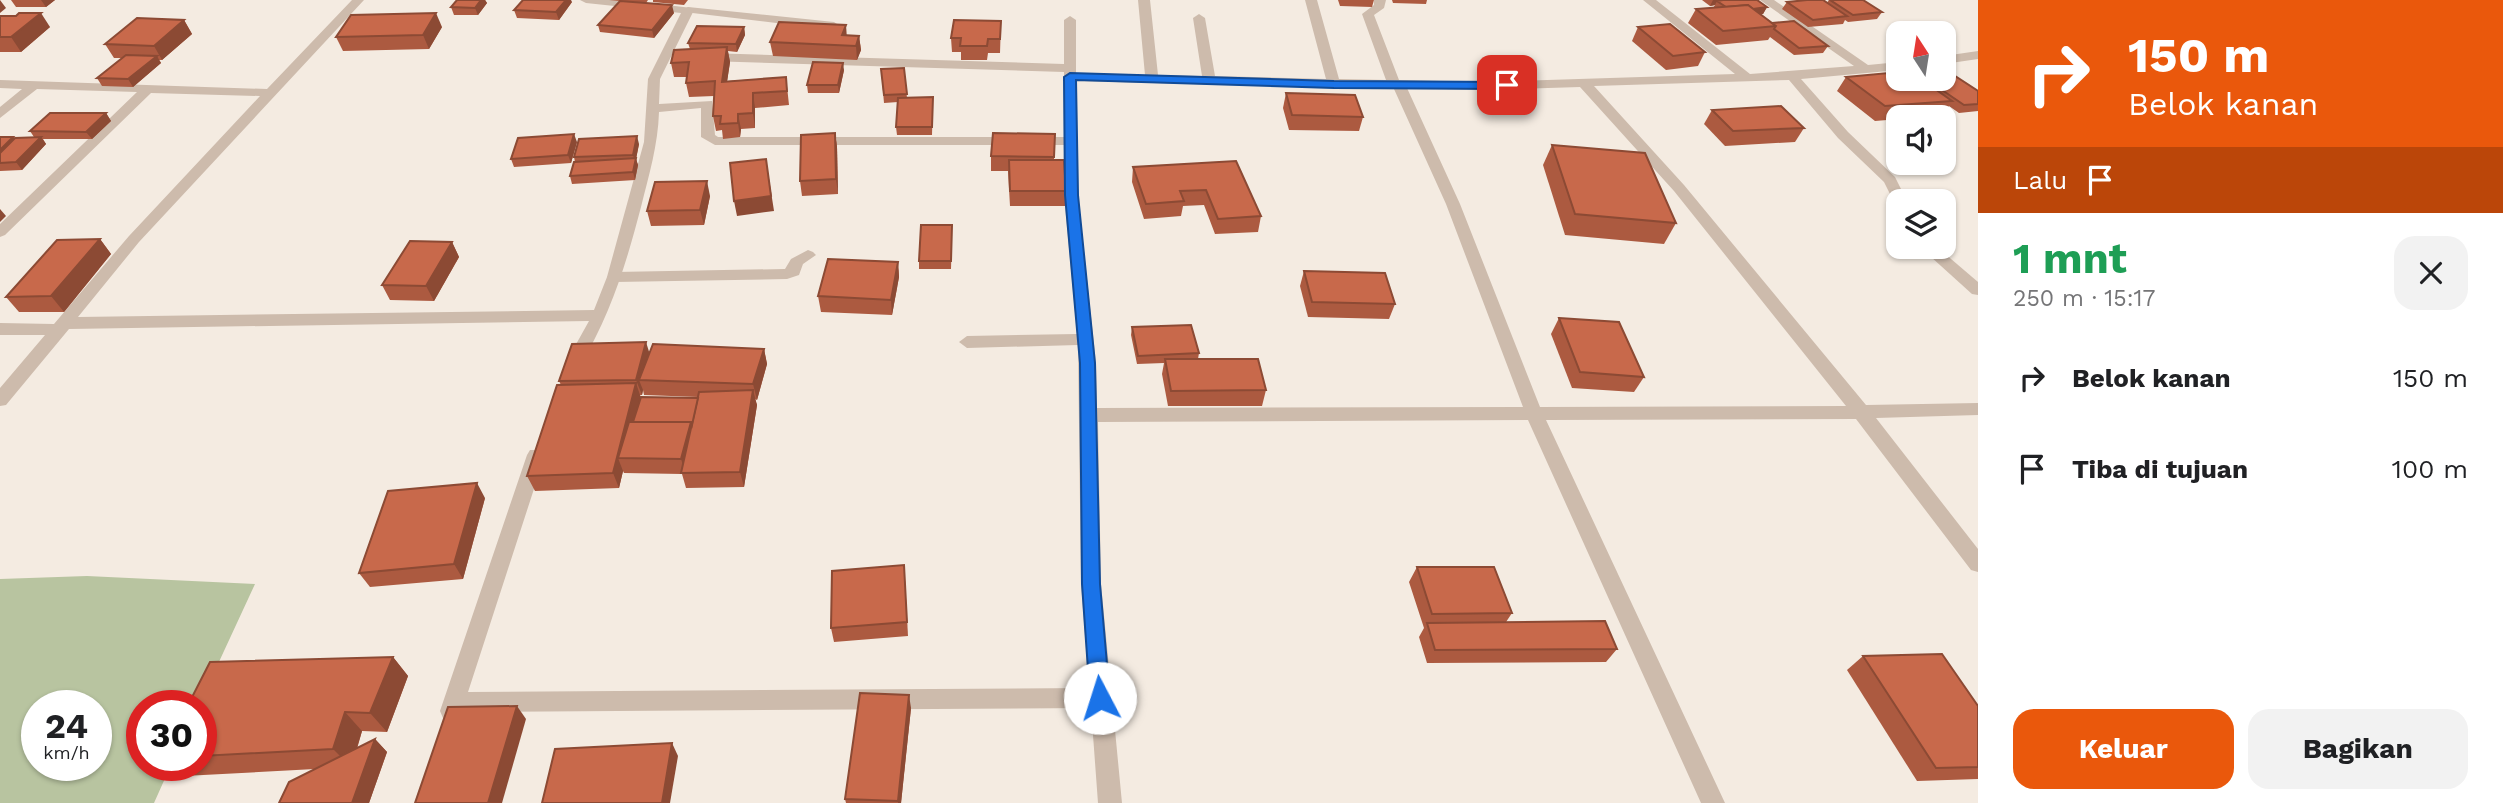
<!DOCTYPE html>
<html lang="id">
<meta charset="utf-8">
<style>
:root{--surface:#fff;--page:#f2f2f2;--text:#202124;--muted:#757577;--accent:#ea580c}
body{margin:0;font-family:"Work Sans",sans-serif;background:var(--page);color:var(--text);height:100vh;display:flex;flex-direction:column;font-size:26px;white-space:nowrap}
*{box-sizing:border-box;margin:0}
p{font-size:23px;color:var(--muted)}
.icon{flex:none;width:38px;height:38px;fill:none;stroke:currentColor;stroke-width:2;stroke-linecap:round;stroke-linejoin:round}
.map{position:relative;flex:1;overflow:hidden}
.sheet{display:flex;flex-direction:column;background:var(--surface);width:525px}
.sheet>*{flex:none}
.top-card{background:#ea580c;color:#fff;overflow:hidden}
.needle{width:46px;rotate:348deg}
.controls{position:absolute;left:1886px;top:21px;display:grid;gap:14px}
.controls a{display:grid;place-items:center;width:70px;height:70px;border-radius:14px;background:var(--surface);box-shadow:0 2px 5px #0004;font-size:35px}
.speed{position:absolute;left:21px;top:690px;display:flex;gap:14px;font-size:35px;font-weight:700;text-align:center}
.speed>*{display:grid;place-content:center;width:91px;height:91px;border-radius:50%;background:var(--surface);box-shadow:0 2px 5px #0004;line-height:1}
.speed small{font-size:18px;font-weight:400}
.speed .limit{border:10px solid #d22;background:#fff;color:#111}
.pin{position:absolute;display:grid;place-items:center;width:60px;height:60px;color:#fff;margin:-30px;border-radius:14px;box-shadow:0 4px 10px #0006}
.me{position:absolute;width:77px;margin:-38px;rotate:355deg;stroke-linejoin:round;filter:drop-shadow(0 0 5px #0008)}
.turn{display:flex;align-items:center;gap:24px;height:147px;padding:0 35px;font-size:32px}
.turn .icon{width:91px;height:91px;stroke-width:2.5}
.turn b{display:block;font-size:49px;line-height:60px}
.then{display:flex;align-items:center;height:66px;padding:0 35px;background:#0003;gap:14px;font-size:26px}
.round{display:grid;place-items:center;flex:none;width:74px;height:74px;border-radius:21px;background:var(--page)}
.head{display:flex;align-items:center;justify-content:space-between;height:119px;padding:0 35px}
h1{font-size:42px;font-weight:700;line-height:52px;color:#1e9e55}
.action{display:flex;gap:14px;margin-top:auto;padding:14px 35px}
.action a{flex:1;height:80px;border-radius:21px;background:var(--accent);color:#fff;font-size:28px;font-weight:700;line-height:80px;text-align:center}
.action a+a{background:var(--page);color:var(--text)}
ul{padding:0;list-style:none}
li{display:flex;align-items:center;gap:21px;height:91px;padding:0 35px}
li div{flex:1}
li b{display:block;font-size:26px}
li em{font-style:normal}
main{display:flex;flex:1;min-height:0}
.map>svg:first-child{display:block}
</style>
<main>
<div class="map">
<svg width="1978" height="803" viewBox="0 0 1978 803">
<rect width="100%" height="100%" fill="#f4ebe1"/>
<!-- green -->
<path fill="#b8c4a0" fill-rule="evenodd" d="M 87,576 L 255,584 L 199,705 L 142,705 L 142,765 L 171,765 L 154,803 L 0,803 L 0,579 ZM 37,705 L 96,705 L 96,765 L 37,765 Z"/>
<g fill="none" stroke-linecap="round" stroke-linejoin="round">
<!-- lane -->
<g fill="#cdbbac" fill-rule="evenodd">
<polygon points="688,7 834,22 840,26 834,30 684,12 682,10"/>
<polygon points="808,250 813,252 816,255 803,264 799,275 787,279 615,282 607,277 615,272 785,269 791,259"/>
</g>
<!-- street -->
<g fill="#cdbbac" fill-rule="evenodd">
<path d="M 352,0 L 364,0 L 139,242 L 78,317 L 594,310 L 607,277 L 644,142 L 648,79 L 681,13 L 586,3 L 580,0 L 624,0 L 692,8 L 694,10 L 660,79 L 659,104 L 712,101 L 715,135 L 718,137 L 1064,137 L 1064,72 L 707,61 L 701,57 L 707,53 L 1064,64 L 1064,20 L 1070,16 L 1076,20 L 1076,73 L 1145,75 L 1138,0 L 1150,0 L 1158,75 L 1202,76 L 1193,18 L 1199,14 L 1205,18 L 1215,76 L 1326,79 L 1305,0 L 1317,0 L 1339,79 L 1386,80 L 1362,14 L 1374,5 L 1374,0 L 1386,0 L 1384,8 L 1374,15 L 1399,80 L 1482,82 L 1735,74 L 1643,0 L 1656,0 L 1750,74 L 1854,66 L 1760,0 L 1774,0 L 1868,65 L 1899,62 L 1899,70 L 1801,79 L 1848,132 L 1895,177 L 1907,201 L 1895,204 L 1884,182 L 1838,138 L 1789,80 L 1594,86 L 1684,185 L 1866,405 L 1978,403 L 1978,415 L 1876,418 L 1978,549 L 1978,572 L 1971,570 L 1856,419 L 1546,420 L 1725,803 L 1701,803 L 1528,420 L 1098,422 L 1101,584 L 1122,803 L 1098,803 L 1091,708 L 462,712 L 459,718 L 451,721 L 443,718 L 440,711 L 527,455 L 530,450 L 542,450 L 545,455 L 468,692 L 1089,688 L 1081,584 L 1078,345 L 967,348 L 959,342 L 967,336 L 1077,334 L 1064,195 L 1064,145 L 715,145 L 701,137 L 701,108 L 659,112 C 658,145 649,175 641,207 C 625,268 611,313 579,368 L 567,368 L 565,364 L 589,321 L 69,329 L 6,405 L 0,406 L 0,388 L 45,335 L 0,335 L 0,323 L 54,324 L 129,236 L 260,96 L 151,93 L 5,235 L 0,237 L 0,224 L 137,92 L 37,89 L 0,118 L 0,107 L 22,89 L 0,88 L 0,80 L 267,89 ZM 1076,81 L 1394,89 L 1446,204 L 1523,407 L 1097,408 L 1096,363 L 1078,195 ZM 1580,87 L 1674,191 L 1846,406 L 1540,407 L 1460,204 L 1407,88 L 1482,90 Z"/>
<polygon points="1978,51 1978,59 1944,64 1944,56"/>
<polygon points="1920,247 1937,247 1978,282 1978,295 1972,294"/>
</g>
</g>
<!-- wall -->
<g fill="#ac5a40" fill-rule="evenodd">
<polygon points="11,0 55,0 46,7 16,7"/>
<polygon points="457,0 485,0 487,3 478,15 454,15 451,7"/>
<polygon points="609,0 648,0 646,3 674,13 654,38 600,32 598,25 620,1"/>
<polygon points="653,0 688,0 684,5 653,2"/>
<polygon points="1338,0 1374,0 1372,7 1340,6"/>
<polygon points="1392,0 1427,0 1426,4 1393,3"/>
<polygon points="1702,0 1757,0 1767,7 1763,14 1761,14 1772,23 1828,46 1823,53 1794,55 1770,37 1768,40 1716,45 1688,23 1696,9 1713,8 1715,5 1710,6"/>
<polygon points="1829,0 1882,12 1877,19 1848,22 1845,20 1843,24 1808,27 1782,9 1787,2 1827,3"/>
<polygon points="572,2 559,20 517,18 514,10"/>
<polygon points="0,16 50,27 21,52 0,52"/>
<polygon points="184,20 192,34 162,60 159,60 161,63 133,87 102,86 97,78 122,58 114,58 105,44"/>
<polygon points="1001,21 1000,53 988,53 987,60 961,60 961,52 952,52 951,38"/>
<polygon points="442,27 429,49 343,51 336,37"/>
<polygon points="744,27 745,35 737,52 728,51 730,62 727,81 786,77 789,105 755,108 755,128 741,129 740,137 723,139 722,130 716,131 713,116 714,96 689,97 686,83 687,77 674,77 671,63 690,49 688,43"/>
<polygon points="1638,27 1705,52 1698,66 1666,70 1632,41"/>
<polygon points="847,36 859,36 861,50 857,60 773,56 770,42"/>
<polygon points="904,68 907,98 933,97 932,135 897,135 896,127 898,102 884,103 881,69"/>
<polygon points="844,70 839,93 808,93 807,85"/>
<polygon points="1846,77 1899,79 1944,79 1978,91 1978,111 1959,113 1949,106 1942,115 1919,117 1899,117 1899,119 1875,121 1837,91"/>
<polygon points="1286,93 1363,117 1359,131 1289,130 1283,108"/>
<polygon points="1712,110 1804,128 1795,142 1725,146 1704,124"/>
<polygon points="106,113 111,121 92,139 43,139 46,144 22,170 0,171 0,137 13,137 15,138 34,137 30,131"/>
<polygon points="835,133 837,147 838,194 802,196 800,181"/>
<polygon points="1055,134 1054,160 1066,191 1065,206 1010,206 1008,171 991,171 991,156"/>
<polygon points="577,142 571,163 514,167 511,159"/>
<polygon points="639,144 636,159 638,165 635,180 572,184 570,176 575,162 574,157"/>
<polygon points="1552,145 1676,223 1664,244 1565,235 1543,165"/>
<polygon points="1236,161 1261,216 1258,232 1215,234 1204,205 1183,206 1181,216 1144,219 1132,182 1133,167"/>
<polygon points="710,196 704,225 651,226 647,211"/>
<polygon points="952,233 951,269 919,269 919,261"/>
<polygon points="100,239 111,254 64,312 19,312 6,297"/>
<polygon points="452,242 459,257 434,301 390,300 382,285"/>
<polygon points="898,262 899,277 892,315 821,312 818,296"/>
<polygon points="1304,271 1395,304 1389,319 1308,317 1300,286"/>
<polygon points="1559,318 1644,377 1634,392 1572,388 1551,334"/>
<polygon points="1132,327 1199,353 1198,359 1266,390 1262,406 1168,406 1162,374 1164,363 1137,364 1131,335"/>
<path d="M 764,349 L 767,364 L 757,400 L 755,399 L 757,405 L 744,487 L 686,488 L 682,474 L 624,473 L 623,471 L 619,488 L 535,491 L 527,476 L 561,385 L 559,381 L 650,352 ZM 643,390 L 644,395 L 698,397 L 641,398 L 640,395 L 642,395 Z"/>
<polygon points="485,498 463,579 370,587 359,573"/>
<polygon points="1417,567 1512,613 1506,622 1617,649 1606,662 1427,663 1419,637 1424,628 1409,582"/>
<polygon points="905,579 908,636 834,642 831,628"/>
<polygon points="1863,656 1978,706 1978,779 1917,781 1847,670"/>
<polygon points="393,657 408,676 387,732 362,731 357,749 375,739 387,752 369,803 279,803 315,769 184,776 170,765 201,765 201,705"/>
<polygon points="911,708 901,803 846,803 845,799"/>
</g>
<!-- shaded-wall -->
<g fill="#8c4a34">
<polygon points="0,0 6,8 0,13"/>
<polygon points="41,0 55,0 46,7"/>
<polygon points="481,0 485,0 487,3 478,15 475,8"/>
<polygon points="566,0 571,0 572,2 559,20 556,12"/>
<polygon points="1713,0 1753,0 1717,1 1715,5 1710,6"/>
<polygon points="672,5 674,13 654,38 652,30"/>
<polygon points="1767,7 1763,14 1729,19 1733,11"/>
<polygon points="41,13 50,27 21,52 11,37"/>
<polygon points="436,13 442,27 429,49 423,35"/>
<polygon points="184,20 192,34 162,60 154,46"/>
<polygon points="846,25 847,39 842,35"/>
<polygon points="744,27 745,35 737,52 736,44"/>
<polygon points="859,36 861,50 857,60 856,46"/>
<polygon points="727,47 730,62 725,96 722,82"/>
<polygon points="157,56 161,63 133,87 128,79"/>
<polygon points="843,63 844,70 839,93 838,85"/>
<polygon points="753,93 755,108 755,128 753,113"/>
<polygon points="106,113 111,121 92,139 86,132"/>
<polygon points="738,114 741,129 740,137 738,123"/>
<polygon points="835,133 837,147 838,194 836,179"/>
<polygon points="574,134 577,142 571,163 568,155"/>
<polygon points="637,136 639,144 636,159 638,165 635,180 633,172 635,162 633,155"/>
<polygon points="13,137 19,144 0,155 0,150"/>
<polygon points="41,137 46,144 22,170 16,162"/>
<polygon points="766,159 774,211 737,216 734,201"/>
<polygon points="707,181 710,196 704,225 700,210"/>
<polygon points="0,209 6,216 0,222"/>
<polygon points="100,239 111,254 64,312 51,296"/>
<polygon points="452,242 459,257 434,301 426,286"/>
<polygon points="898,262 899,277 892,315 891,300"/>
<polygon points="646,342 651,358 639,380 643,390 642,395 636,380"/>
<polygon points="764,349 767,364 757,400 753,384"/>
<polygon points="636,383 641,398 626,458 618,458 623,471 619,488 613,473"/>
<polygon points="753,390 757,405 744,487 740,472"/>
<polygon points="691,422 695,437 686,474 681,459"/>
<polygon points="477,483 485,498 463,579 454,564"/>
<polygon points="393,657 408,676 387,732 370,713"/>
<polygon points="909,695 911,708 901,803 898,803"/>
<polygon points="517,706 526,719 502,803 488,803"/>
<polygon points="345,712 362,731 351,767 333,749"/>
<polygon points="375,739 387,752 369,803 352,803"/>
<polygon points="672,743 678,756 670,803 662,803"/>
</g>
<!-- building -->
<g fill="#c8694b" stroke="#8c4a34" stroke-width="2">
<polygon points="457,0 481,0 475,8 451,7"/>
<polygon points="523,0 566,0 556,12 514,10"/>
<polygon points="1723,0 1757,0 1767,7 1753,9 1748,5 1726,7 1717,1"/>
<polygon points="1807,0 1823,0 1847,16 1813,20 1787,2"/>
<polygon points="1830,0 1863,0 1882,12 1853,15"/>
<polygon points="620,1 672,5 652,30 598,25"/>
<polygon points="1748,5 1776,26 1723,31 1696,9"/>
<polygon points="19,13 41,13 11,37 0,37 0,16 16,16"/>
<polygon points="436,13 423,35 336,37 351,15"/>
<polygon points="137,18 184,20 154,46 105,44"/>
<polygon points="954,20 1001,21 1000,39 988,39 987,46 960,46 961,38 951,38"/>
<polygon points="1794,21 1828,46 1799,48 1774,29 1776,26 1772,23"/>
<polygon points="779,22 846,25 842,35 859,36 856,46 770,42"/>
<polygon points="1670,24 1705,52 1673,56 1638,27"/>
<polygon points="697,26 744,27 736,44 688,43"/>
<polygon points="727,47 722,82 786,77 787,91 753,93 753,113 738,114 738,123 720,124 721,116 713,116 715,81 686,83 689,62 671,63 674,50"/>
<polygon points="126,55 157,56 128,79 97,78"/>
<polygon points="813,62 843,63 838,85 807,85"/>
<polygon points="904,68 907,94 884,95 881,69"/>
<polygon points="1899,72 1899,79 1921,79 1952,101 1885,106 1846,77"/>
<polygon points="1944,74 1952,74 1978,91 1978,104 1964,105 1926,79 1944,79"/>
<polygon points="1286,93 1355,95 1363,117 1292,115"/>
<polygon points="933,97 932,127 896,127 898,98"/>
<polygon points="1781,106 1804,128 1733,131 1712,110"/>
<polygon points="50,113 106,113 86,132 30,131"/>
<polygon points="835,133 836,179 800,181 801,135"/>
<polygon points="993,133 1055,134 1054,157 991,156"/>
<polygon points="574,134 568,155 511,159 518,138"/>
<polygon points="637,136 633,155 574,157 579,139"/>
<polygon points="0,137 13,137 0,150"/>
<polygon points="41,137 16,162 0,163 0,153 15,138"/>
<polygon points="1552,145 1645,153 1676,223 1575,214"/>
<polygon points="636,158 633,172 570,176 574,162"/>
<polygon points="766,159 771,196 734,201 730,163"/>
<polygon points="1009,160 1064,160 1066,191 1010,191"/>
<polygon points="1236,161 1261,216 1218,219 1206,190 1180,191 1184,201 1146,204 1133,167"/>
<polygon points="707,181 700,210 647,211 655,182"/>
<polygon points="921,225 952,225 951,261 919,261"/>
<polygon points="100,239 51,296 6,297 57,240"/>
<polygon points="410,241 452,242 426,286 382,285"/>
<polygon points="828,259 898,262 891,300 818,296"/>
<polygon points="1304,271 1385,273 1395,304 1312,302"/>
<polygon points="1559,318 1619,322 1644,377 1580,372"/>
<polygon points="1191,325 1199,353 1138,356 1132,327"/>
<polygon points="646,342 636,380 559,381 572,344"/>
<polygon points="653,344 764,349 753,384 639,380"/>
<polygon points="1165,359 1258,359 1266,390 1171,391"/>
<polygon points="636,383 613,473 527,476 557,385"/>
<polygon points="753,390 740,472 681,473 699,392"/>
<polygon points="641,397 698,398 692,425 691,422 633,422"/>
<polygon points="629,422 691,422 681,459 618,458"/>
<polygon points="477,483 454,564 359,573 388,491"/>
<polygon points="904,565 907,622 831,628 832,571"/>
<polygon points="1417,567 1494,567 1512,613 1432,614"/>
<polygon points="1605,621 1617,649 1435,650 1427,623"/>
<polygon points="1942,654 1978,706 1978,767 1936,768 1863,656"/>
<polygon points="393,657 370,713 345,712 333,749 201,756 201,705 188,705 210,662"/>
<polygon points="860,693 909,695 898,801 845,799"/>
<polygon points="517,706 488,803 415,803 448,707"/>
<polygon points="375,739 352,803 279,803 289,782"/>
<polygon points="672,743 662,803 542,803 555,749"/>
</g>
<!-- route -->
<polygon fill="#1a73e8" stroke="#114b97" stroke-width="2" points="1070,73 1334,81 1507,82 1513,85 1507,89 1334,88 1076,80 1078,195 1095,363 1100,584 1110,698 1107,705 1100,708 1093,705 1090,698 1082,584 1080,363 1065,195 1064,77"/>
</svg>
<div class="controls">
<a><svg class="needle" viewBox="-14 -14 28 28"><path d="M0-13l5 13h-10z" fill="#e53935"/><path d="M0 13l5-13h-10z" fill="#757577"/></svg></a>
<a><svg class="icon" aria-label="sound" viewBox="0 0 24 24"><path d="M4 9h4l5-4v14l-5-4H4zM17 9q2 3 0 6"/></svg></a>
<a><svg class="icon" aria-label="layers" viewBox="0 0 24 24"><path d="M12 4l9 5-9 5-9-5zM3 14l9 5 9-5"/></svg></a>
</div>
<div class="speed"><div>24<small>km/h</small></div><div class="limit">30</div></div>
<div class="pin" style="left:1507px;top:85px;background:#d93025"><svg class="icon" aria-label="arrive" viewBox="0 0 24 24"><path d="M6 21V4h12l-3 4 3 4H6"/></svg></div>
<svg class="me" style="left:1100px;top:698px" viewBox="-20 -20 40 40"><circle r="19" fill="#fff"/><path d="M0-13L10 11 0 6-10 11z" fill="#1a73e8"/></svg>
</div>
<section class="sheet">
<div class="top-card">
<div class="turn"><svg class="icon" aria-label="right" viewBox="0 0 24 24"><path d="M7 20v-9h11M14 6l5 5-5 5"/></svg><div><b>150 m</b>Belok kanan</div></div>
<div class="then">Lalu<svg class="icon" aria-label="arrive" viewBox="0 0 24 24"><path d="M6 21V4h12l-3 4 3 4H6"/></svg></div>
</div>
<div class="head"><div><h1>1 mnt</h1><p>250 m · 15:17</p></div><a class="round"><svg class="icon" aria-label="close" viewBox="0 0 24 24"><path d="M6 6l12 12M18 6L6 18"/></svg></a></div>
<ul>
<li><svg class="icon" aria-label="right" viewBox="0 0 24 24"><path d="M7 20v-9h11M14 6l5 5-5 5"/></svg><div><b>Belok kanan</b></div><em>150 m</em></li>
<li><svg class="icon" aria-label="arrive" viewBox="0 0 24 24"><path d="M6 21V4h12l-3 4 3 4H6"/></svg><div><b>Tiba di tujuan</b></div><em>100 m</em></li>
</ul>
<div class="action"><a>Keluar</a><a>Bagikan</a></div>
</section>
</main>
